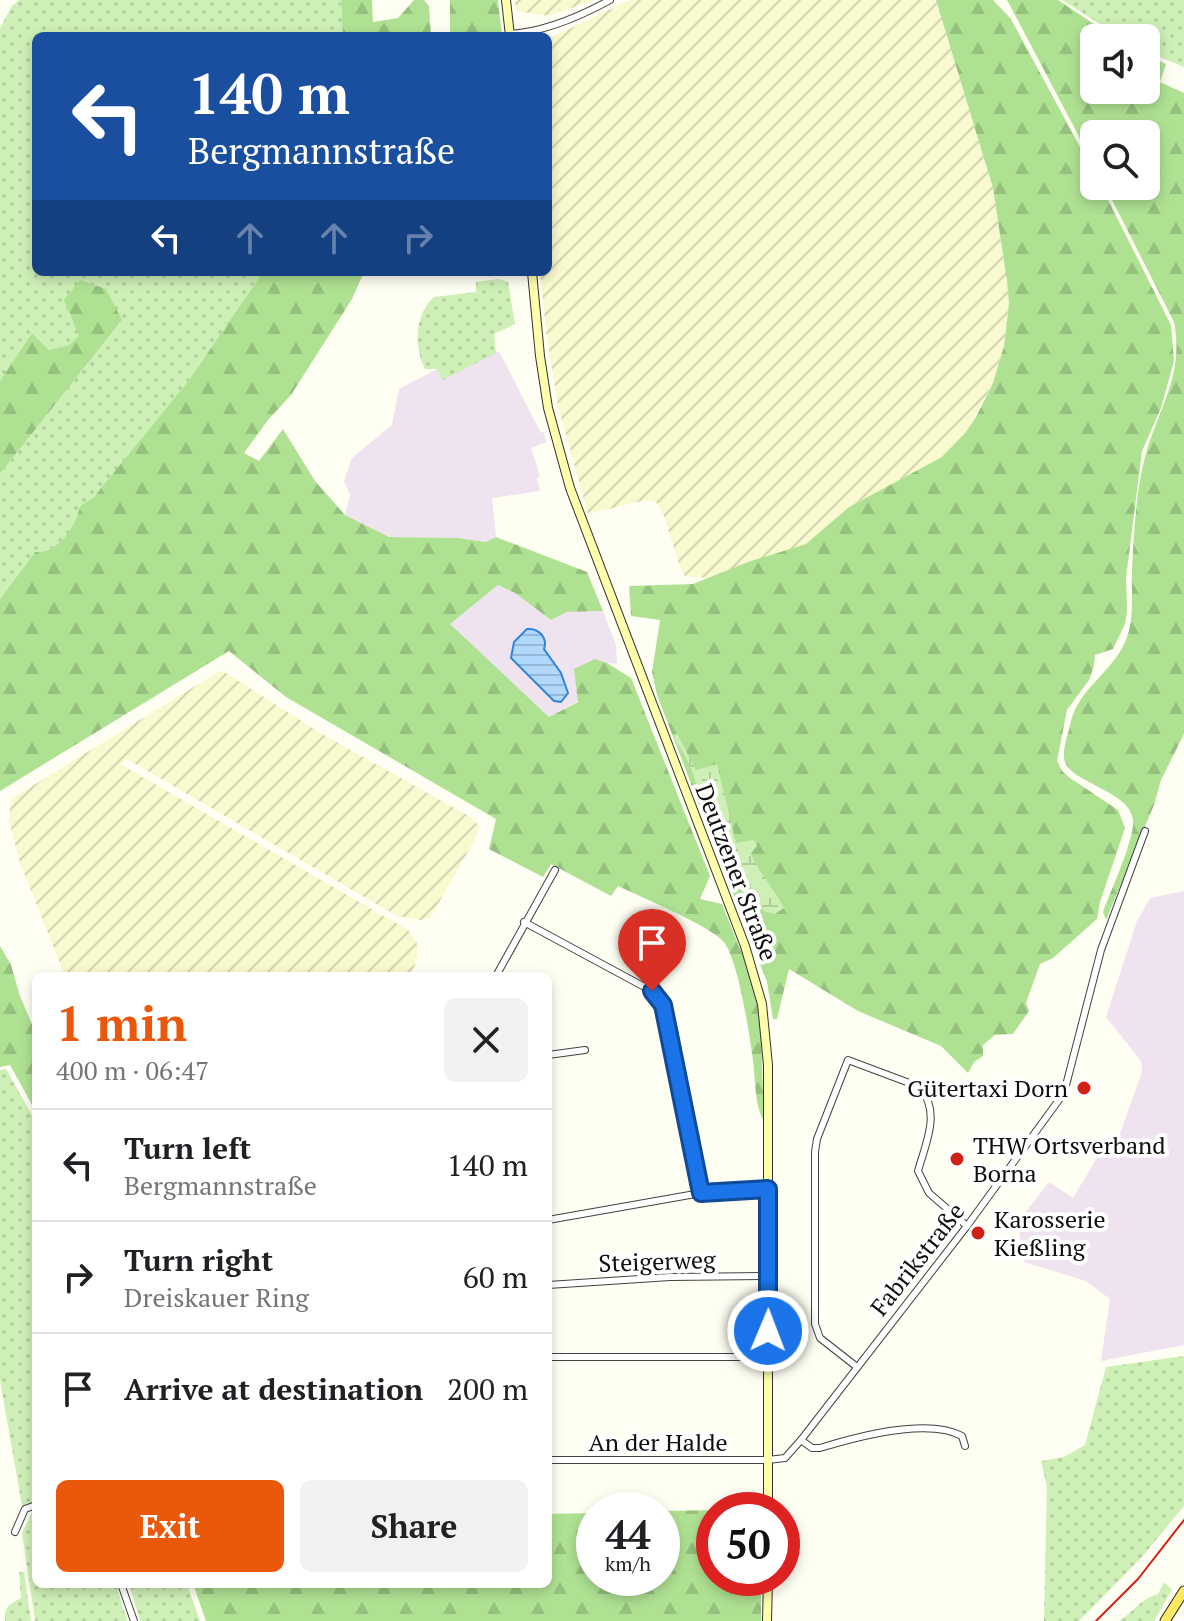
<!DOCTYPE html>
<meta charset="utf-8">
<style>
:root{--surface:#fff;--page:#f2f2f2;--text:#202124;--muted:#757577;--line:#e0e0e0;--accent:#ea580c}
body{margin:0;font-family:"PT Serif",serif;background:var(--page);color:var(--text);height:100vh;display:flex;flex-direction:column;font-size:30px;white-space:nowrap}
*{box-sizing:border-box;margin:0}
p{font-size:26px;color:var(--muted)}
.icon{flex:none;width:44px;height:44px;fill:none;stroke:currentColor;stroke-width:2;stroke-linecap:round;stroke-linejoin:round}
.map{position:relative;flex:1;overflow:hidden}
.side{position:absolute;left:32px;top:972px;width:520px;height:616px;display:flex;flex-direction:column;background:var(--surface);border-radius:12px;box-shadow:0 4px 12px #0003}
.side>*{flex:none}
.banner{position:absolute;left:32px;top:32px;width:520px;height:244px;border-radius:12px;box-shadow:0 4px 12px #0003;background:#1a4fa0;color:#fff;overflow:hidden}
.controls{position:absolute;left:1080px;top:24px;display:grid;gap:16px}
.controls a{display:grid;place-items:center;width:80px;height:80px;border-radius:12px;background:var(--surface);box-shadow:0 4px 12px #0003;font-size:40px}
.speed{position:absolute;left:576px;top:1492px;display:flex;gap:16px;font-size:40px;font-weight:700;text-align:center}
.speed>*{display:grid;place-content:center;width:104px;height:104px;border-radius:50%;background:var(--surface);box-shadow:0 4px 12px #0003;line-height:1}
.speed small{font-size:20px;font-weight:400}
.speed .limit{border:12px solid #d22;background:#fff;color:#111}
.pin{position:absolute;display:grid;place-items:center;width:68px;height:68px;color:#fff;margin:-82px -34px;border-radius:50% 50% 50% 0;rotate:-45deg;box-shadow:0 0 8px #0007}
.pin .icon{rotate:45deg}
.me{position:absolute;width:88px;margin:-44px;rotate:1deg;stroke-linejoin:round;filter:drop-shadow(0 0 6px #0008)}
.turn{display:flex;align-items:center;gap:28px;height:168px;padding:0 24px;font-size:36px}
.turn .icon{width:104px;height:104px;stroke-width:2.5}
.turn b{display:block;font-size:56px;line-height:68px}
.lanes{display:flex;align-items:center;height:76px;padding:0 24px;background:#0003;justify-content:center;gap:40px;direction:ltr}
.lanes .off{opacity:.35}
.round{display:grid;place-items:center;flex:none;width:84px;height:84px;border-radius:12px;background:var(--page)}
.summary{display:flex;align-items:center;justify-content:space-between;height:136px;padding:0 24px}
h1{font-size:48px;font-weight:800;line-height:60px;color:var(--accent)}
.button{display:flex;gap:16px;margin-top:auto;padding:16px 24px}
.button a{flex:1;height:92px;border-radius:12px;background:var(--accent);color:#fff;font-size:32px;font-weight:800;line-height:92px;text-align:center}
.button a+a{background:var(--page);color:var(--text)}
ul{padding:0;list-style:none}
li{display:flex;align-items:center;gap:24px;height:112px;padding:0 24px;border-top:2px solid var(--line)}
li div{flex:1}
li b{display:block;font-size:30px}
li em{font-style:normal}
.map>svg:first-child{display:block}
</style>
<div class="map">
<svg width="1184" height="1621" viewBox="0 0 1184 1621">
<defs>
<pattern id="farmland-furrows" width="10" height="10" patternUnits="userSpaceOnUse" patternTransform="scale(2)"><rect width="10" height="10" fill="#f8f9ce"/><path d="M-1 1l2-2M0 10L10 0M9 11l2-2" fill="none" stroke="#d3d4b0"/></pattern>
<pattern id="grass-dots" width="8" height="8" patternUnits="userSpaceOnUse" patternTransform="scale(2)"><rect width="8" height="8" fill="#ceefb6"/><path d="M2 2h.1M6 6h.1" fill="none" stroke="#b0cc9b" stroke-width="1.8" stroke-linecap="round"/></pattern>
<pattern id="forest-firs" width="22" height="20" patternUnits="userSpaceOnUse" patternTransform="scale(2)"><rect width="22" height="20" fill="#afe193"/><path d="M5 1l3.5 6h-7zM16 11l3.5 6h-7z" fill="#95c07e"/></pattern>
<pattern id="wetland-marsh" width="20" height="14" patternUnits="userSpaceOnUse" patternTransform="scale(2)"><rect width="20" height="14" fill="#ceefb6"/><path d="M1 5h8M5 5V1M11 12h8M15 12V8" fill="none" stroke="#b0cc9b"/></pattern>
<pattern id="water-rules" width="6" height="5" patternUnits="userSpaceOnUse" patternTransform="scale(2)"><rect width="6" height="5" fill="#b0d8fd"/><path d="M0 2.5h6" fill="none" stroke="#96b8d8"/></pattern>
</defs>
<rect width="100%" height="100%" fill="#fffef2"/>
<!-- industrial -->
<g fill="#eee3ef">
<polygon points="499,351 541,433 544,432 546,442 531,448 540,476 537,478 540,491 492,498 496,537 486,542 458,538 389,537 345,515 350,495 344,481 352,458 392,425 399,389 437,369 443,379"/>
<polygon points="498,585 515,593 551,620 567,612 603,611 616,645 617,664 600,662 578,701 549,717 449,624"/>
<polygon points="1184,891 1184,1345 1101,1361 1110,1299 1086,1281 1024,1262 1028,1247 1020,1240 1018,1222 1049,1182 1073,1198 1107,1141 1117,1142 1142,1072 1141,1061 1106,1017 1137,921 1150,898"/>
</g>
<!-- farmland -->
<g fill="url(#farmland-furrows)">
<polygon points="514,0 594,0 549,16 517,11"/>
<polygon points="630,0 936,0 993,188 1007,281 1009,303 1004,346 993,383 966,432 942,457 849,507 806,544 707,578 685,576 680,567 664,516 657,503 650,500 642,501 588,514 558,406 547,339 540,272 548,272 548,39"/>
<polygon points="223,671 322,734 474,819 479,827 475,839 430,918 421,920 397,916 127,759 120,764 408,930 417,943 417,959 411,976 65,976 20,863 9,821 11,799 218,672"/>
</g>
<!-- grass -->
<g fill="url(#grass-dots)">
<path d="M 19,0 L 341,0 L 343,36 L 36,36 L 36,272 L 263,272 L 189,380 L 93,498 L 80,506 C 76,527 58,554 35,552 L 0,599 L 0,474 L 122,320 L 69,313 L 80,336 L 69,345 L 49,350 L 32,333 L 0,381 L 0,28 L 12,6 Z"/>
<polygon points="1062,0 1184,0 1184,67 1146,51 1146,38 1122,38"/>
<path d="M 499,279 L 508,282 L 515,324 L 494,334 L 496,353 L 443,380 L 437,369 L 425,369 C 414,347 414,315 434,297 L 476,292 L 476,282 Z"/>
<polygon points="6,1069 36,1122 36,1503 22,1506 0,1380 0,1070"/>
<polygon points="1184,1356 1184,1506 1141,1558 1079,1621 1044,1621 1047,1487 1041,1461 1064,1457 1085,1445 1106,1367"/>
<polygon points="36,1511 36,1584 116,1584 127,1621 35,1621 22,1533 32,1512"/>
<path d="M 19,1572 L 24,1572 L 31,1621 L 5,1621 C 4,1607 9,1604 21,1598 Z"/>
<path d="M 1164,1582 L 1172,1590 L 1154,1621 L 1119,1621 C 1135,1611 1139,1600 1158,1594 Z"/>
<polygon points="129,1584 187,1584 200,1621 140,1621"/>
</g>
<!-- forest -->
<g fill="url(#forest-firs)">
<polygon points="341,0 372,0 373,22 398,18 414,0 424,0 429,6 431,36 343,36"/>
<polygon points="450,0 498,0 502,36 450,36"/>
<polygon points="936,0 993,0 1011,19 1094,173 1094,186 1101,186 1171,325 1174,361 1161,408 1142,451 1126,578 1127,611 1125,624 1113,649 1095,655 1094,666 1089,680 1067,710 1057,761 1062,771 1070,778 1118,810 1125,828 1100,902 1097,919 1053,958 1040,964 1026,1003 1029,1011 1013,1034 995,1035 983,1045 983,1056 974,1062 968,1073 941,1046 858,1011 789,969 777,1019 773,1019 767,982 657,695 652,672 660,620 631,616 629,586 693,584 748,562 806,544 849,507 942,457 966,432 977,415 993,383 1004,346 1009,303 1007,281 993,188"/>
<path d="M 1007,0 L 1058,0 L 1115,38 L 1094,38 L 1094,90 L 1146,90 L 1146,55 L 1166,64 L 1160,82 L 1184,93 L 1184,734 L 1161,780 L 1154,805 L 1106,920 L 1103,912 C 1110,892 1135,839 1133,820 C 1130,789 1065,783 1064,757 C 1063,746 1069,732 1071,721 C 1079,689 1112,672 1125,642 C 1135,620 1131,594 1132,570 C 1134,531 1136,487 1147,450 C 1161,404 1184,373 1174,322 L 1105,186 L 1146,186 L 1146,134 L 1094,134 L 1094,165 Z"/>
<path d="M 263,272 L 364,272 L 352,299 L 291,395 L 268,420 L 244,453 L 259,461 L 283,429 L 315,481 L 345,515 L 389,537 L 458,538 L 486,542 L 496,537 L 587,572 L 603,611 L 567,612 L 551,620 L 515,593 L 498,585 L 450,624 L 549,717 L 578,702 L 574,669 L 595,659 L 607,663 L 631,678 L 710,876 L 700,899 L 722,904 L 749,971 L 760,1008 L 764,1121 C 754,1104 756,1081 753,1061 C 750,1036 738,958 723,941 C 708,925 641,897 618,886 L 611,896 L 551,864 L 543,877 L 489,849 L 496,819 L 286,697 L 229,651 L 0,791 L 0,599 L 35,552 C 58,554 76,526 80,506 L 93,498 L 189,380 Z"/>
<polygon points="80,280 106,289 122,320 0,474 0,381 32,333 49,350 69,345 79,336 64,300"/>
<polygon points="0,946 11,965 20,996 36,1034 36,1112 10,1065 0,1067"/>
<polygon points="714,1510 714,1578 761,1578 761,1621 206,1621 193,1584 548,1584 548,1514 594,1513 594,1578 662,1578 662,1511"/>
</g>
<!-- wetland -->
<path fill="url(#wetland-marsh)" d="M 677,734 L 696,770 L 717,764 L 736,843 L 754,840 L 757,846 L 751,853 C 757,871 775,889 784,908 L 775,914 L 764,911 L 757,898 L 747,895 L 747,888 L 735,868 L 721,818 C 702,807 699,791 692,771 C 688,759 680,748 674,737 Z"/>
<!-- water -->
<path fill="url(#water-rules)" stroke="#2f85dc" stroke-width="2" d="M 527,629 C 539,628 548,638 544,649 L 561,673 L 568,693 L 561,702 L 554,701 L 511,658 L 514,642 Z"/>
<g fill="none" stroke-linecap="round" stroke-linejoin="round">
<!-- minor casing -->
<g stroke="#424242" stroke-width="8">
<g id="minor">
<path d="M 509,34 C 545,32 579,17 610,0"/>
<polyline points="524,922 652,991 662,1001 701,1193"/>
<polyline points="496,976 555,870"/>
<polyline points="548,1055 585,1050"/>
<polyline points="548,1220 701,1193 768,1189"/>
<polyline points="548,1285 670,1277 768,1276"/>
<polyline points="548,1357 768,1357"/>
<path d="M 857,1367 L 820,1338 L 815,1324 L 815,1152 L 817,1139 L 848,1060 L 920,1087 C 941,1113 926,1142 918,1171 L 929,1193 L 967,1226"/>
<path d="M 801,1440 L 812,1448 L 820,1448 C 856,1437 927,1417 962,1436 L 965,1446"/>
<polyline points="548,1460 768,1460 785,1458 801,1440 967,1226 1064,1093 1101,950 1145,831"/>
<polyline points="15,1532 25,1509 36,1505"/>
<polyline points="121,1584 134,1621"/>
</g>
</g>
<!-- secondary casing -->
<g stroke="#313131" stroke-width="10">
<g id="secondary">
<polyline points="506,0 510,36"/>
<polyline points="532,272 540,356 548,408 570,488 745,946 762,1004 768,1065 768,1510"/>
<polyline points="767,1621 768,1578"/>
</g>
</g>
<!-- primary casing -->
<g stroke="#202020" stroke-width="11">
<polyline id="primary" points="1165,1621 1184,1591"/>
</g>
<!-- minor -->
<use href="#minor" stroke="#fff" stroke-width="6"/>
<!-- secondary -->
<use href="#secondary" stroke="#fffead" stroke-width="8"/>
<!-- primary -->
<use href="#primary" stroke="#ffe862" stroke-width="9"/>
<!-- rail -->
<polyline stroke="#d02117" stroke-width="2" points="1096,1621 1138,1579 1184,1520"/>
</g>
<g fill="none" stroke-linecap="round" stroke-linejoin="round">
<!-- route casing -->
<g stroke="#114b97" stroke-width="20">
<polyline id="route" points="652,991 663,1005 701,1193 768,1189 768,1331"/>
</g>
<!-- route -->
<use href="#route" stroke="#1a73e8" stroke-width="14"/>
</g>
<!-- markers -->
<g fill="#d02117" stroke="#fff" stroke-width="3">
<circle cx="1084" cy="1088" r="8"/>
<circle cx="957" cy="1159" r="8"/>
<circle cx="978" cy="1233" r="8"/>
</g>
<g text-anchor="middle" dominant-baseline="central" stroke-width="8" stroke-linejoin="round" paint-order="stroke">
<!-- street labels -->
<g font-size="24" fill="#0f0f0f" stroke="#fff">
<text transform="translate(737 872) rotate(69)">Deutzener Straße</text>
<text transform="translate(917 1259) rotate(-52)">Fabrikstraße</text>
<text transform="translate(657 1261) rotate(-2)">Steigerweg</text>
<text x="658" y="1442">An der Halde</text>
</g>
<!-- poi labels -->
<g font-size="24" fill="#0f0f0f" stroke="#fff" text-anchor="start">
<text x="1068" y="1088" text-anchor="end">Gütertaxi Dorn</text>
<text x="973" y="1145">THW Ortsverband<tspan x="973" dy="28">Borna</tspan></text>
<text x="994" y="1219">Karosserie<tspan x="994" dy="28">Kießling</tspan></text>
</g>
</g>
</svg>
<div class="controls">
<a><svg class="icon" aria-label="sound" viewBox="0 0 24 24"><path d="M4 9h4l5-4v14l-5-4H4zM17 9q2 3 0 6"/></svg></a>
<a><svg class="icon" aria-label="search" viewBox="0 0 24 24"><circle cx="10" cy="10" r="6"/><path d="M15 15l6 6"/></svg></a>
</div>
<div class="speed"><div>44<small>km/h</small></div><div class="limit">50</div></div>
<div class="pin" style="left:652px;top:991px;background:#d93025"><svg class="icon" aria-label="arrive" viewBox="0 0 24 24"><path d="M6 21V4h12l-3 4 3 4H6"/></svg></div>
<svg class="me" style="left:768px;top:1331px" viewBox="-20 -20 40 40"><circle r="17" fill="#1a73e8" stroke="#fff" stroke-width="3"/><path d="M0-11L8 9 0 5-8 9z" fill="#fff"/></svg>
<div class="banner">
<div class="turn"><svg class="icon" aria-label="left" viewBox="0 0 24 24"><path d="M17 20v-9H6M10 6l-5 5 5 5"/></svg><div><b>140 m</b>Bergmannstraße</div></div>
<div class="lanes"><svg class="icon" aria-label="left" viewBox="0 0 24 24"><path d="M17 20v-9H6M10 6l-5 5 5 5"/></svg><svg class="icon off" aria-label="ahead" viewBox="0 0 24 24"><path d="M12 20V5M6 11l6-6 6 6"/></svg><svg class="icon off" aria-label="ahead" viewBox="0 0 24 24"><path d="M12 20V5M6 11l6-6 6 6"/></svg><svg class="icon off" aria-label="right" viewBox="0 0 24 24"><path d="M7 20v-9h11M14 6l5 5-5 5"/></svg></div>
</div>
<section class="side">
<div class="summary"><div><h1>1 min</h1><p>400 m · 06:47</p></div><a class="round"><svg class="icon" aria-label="close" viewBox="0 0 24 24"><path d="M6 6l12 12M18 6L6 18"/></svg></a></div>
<ul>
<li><svg class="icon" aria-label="left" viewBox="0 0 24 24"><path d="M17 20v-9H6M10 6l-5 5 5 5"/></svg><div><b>Turn left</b><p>Bergmannstraße</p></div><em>140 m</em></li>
<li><svg class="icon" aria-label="right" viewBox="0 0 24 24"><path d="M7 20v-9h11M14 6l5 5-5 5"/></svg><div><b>Turn right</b><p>Dreiskauer Ring</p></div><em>60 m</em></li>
<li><svg class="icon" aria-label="arrive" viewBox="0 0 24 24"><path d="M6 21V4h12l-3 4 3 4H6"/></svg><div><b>Arrive at destination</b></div><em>200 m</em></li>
</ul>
<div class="button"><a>Exit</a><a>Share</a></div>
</section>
</div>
